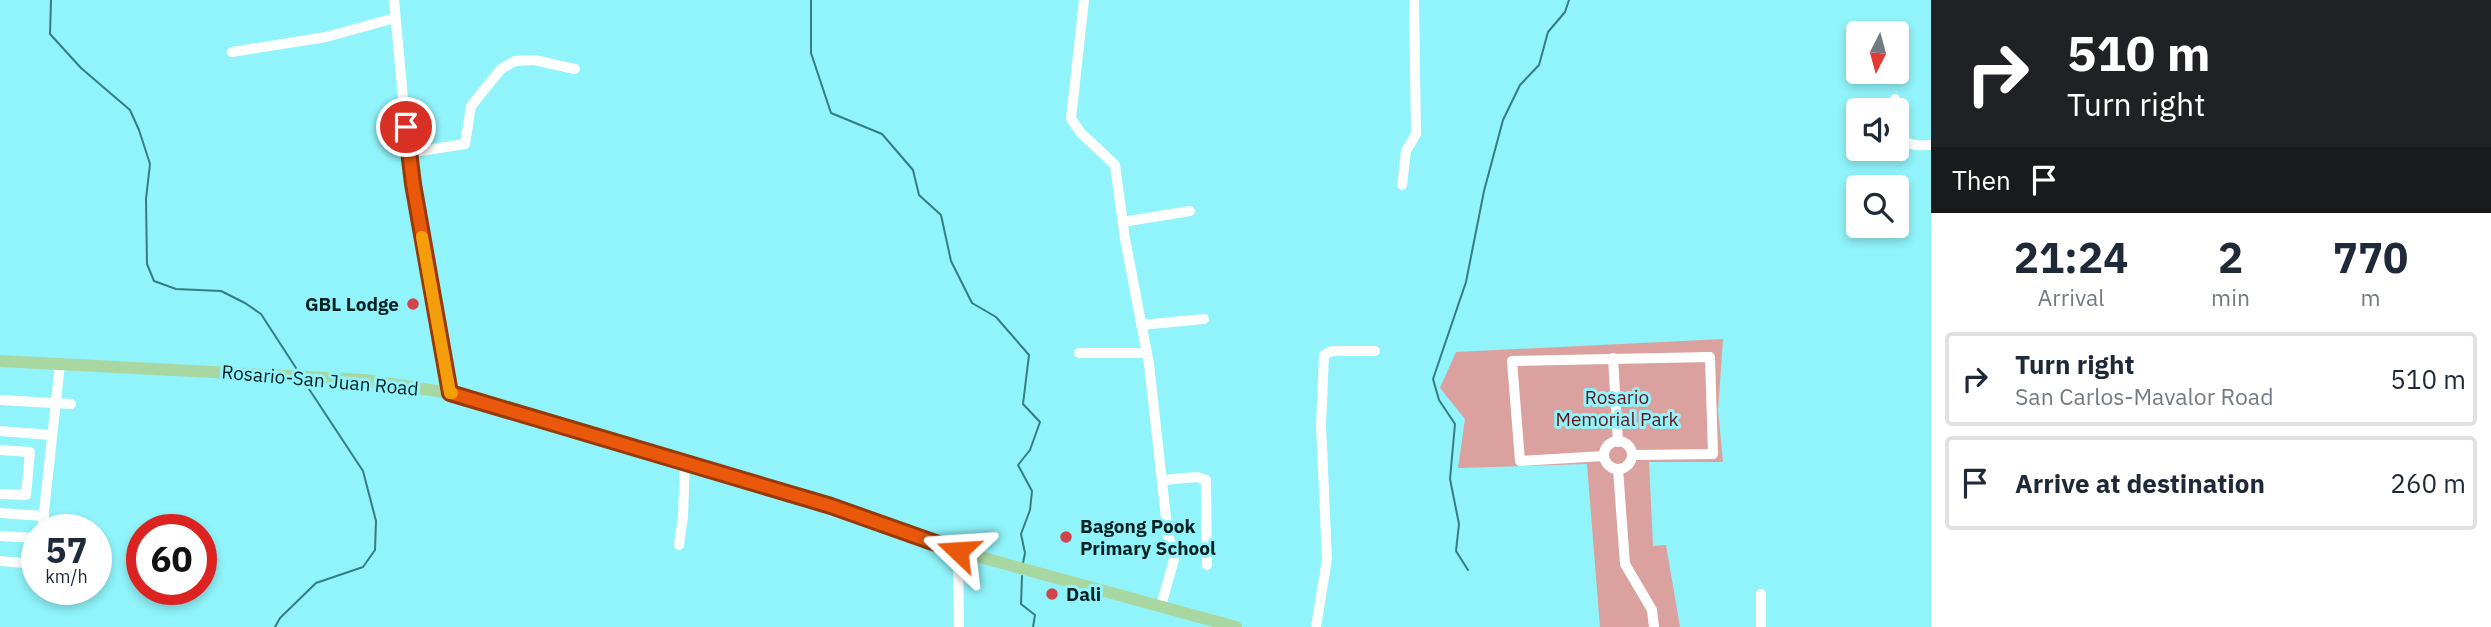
<!DOCTYPE html>
<style>
:root{--surface:#fff;--page:#f6f6f7;--text:#1f2937;--muted:#747a83;--line:#e0e1e3}
body{margin:0;font-family:"IBM Plex Sans",sans-serif;background:var(--page);color:var(--text);height:100vh;display:flex;flex-direction:column;font-size:26px;white-space:nowrap}
*{box-sizing:border-box;margin:0}
p{font-size:23px;color:var(--muted)}
.icon{flex:none;width:38px;height:38px;fill:none;stroke:currentColor;stroke-width:2;stroke-linecap:round;stroke-linejoin:round}
.map{position:relative;flex:1;overflow:hidden}
.details{display:flex;flex-direction:column;background:var(--surface);width:560px}
.details>*{flex:none}
.top-card{background:#202124;color:#fff;overflow:hidden}
.needle{width:46px;rotate:186deg}
.buttons{position:absolute;left:1846px;top:21px;display:grid;gap:14px}
.buttons a{display:grid;place-items:center;width:63px;height:63px;border-radius:7px;background:var(--surface);box-shadow:0 4px 10px #0003;font-size:35px}
.speed{position:absolute;left:21px;top:514px;display:flex;gap:14px;font-size:35px;font-weight:700;text-align:center}
.speed>*{display:grid;place-content:center;width:91px;height:91px;border-radius:50%;background:var(--surface);box-shadow:0 4px 10px #0003;line-height:1}
.speed small{font-size:18px;font-weight:400}
.speed .limit{border:10px solid #d22;background:#fff;color:#111}
.pin{position:absolute;display:grid;place-items:center;width:60px;height:60px;color:#fff;margin:-30px;border:4px solid #fff;border-radius:50%;box-shadow:0 2px 7px #0007}
.me{position:absolute;width:77px;margin:-38px;rotate:290deg;stroke-linejoin:round;filter:drop-shadow(0 0 5px #0008)}
.turn{display:flex;align-items:center;gap:24px;height:147px;padding:0 21px;font-size:32px}
.turn .icon{width:91px;height:91px;stroke-width:2.5}
.turn b{display:block;font-size:49px;line-height:60px}
.then{display:flex;align-items:center;height:66px;padding:0 21px;background:#0003;gap:14px;font-size:26px}
.eta{display:flex;justify-content:space-evenly;align-items:center;height:119px;text-align:center}
.eta b{font-size:42px;font-weight:700;line-height:49px}
ul{padding:0;list-style:none}
li{display:flex;align-items:center;gap:21px;height:94px;margin:0 14px 10px;padding:0 7px;border:4px solid var(--line);border-radius:7px}
li div{flex:1}
li b{display:block;font-size:26px}
li em{font-style:normal}
main{display:flex;flex:1;min-height:0}
.map>svg:first-child{display:block}
</style>
<main>
<div class="map">
<svg width="1931" height="627" viewBox="0 0 1931 627">
<rect width="100%" height="100%" fill="#90f4fa"/>
<!-- green -->
<polygon fill="#daa19f" points="1723,339 1718,411 1723,462 1649,462 1653,546 1666,545 1680,627 1600,627 1587,464 1458,468 1465,419 1440,388 1456,352"/>
<g fill="none" stroke-linecap="round" stroke-linejoin="round">
<!-- stream -->
<g stroke="#347d82" stroke-width="2">
<polyline points="51,0 50,34 81,68 130,110 139,130 150,164 146,199 147,264 154,281 176,289 221,291 245,303 261,314 296,368"/>
<polyline points="811,0 811,53 831,113 882,134 913,170 919,195 941,215 951,261 972,303 996,317 1029,355 1023,404 1040,422 1030,450 1018,465 1032,491 1030,510 1021,534 1025,553 1023,563"/>
<polyline points="1468,570 1456,551 1459,524 1450,479 1455,424 1439,400 1433,379 1466,282 1484,191 1503,120 1520,85 1539,65 1548,32 1565,12 1569,0"/>
<polyline points="1022,576 1021,604 1035,615 1033,627"/>
<polyline points="275,627 280,618 316,583 363,567 375,550 376,521 363,471 307,386"/>
</g>
<!-- minor -->
<g stroke="#fff" stroke-width="10">
<polyline points="394,0 408,153 450,393"/>
<polyline points="1084,0 1071,119 1081,133 1115,165 1125,239 1149,364 1168,536 1175,556 1161,606"/>
<polyline points="232,52 326,37 395,18"/>
<polyline points="1895,99 1897,110"/>
<path d="M 1897,113 C 1902,140 1900,147 1931,145"/>
<polyline points="408,153 465,144 471,106 501,69 515,61 534,60 575,69"/>
<polyline points="1402,185 1406,151 1416,134 1414,0"/>
<polyline points="1122,222 1190,211"/>
<polyline points="1141,325 1204,319"/>
<polyline points="1079,353 1147,353"/>
<polyline points="1613,358 1618,442"/>
<polyline points="0,400 71,404"/>
<polyline points="0,431 51,435"/>
<circle cx="1618" cy="455" r="14"/>
<polyline points="0,450 30,452 26,495 0,494"/>
<polyline points="1604,456 1520,461 1512,361 1710,357 1713,454 1632,455"/>
<polyline points="1618,469 1625,564 1652,610 1654,627"/>
<polyline points="1163,480 1197,477 1206,480 1207,565"/>
<polyline points="0,513 44,516"/>
<polyline points="42,530 60,364"/>
<polyline points="0,536 37,538"/>
<polyline points="679,545 683,516 685,461"/>
<polyline points="958,551 959,627"/>
<polyline points="0,561 37,564"/>
<polyline points="1316,627 1327,559 1321,425 1324,355 1332,351 1375,351"/>
<polyline points="1761,627 1761,594"/>
</g>
<!-- major -->
<polyline stroke="#a8d7a2" stroke-width="12" points="0,361 365,380 450,393 830,506 958,551 1236,627"/>
</g>
<g fill="none" stroke-linecap="round" stroke-linejoin="round">
<!-- route casing -->
<g stroke="#983908" stroke-width="18">
<polyline id="route" points="406,127 413,184 450,393 831,506 958,551"/>
</g>
<!-- route -->
<use href="#route" stroke="#ea580c" stroke-width="12"/>
<!-- slow -->
<polyline stroke="#f59e0b" stroke-width="12" points="422,237 450,393 452,393"/>
</g>
<!-- markers -->
<g fill="#d3434b" stroke="#90f4fa" stroke-width="2.5">
<circle cx="413" cy="304" r="7"/>
<circle cx="1066" cy="537" r="7"/>
<circle cx="1052" cy="594" r="7"/>
</g>
<g text-anchor="middle" dominant-baseline="central" stroke-width="6" stroke-linejoin="round" paint-order="stroke">
<!-- poi labels -->
<g font-size="19" font-weight="bold" fill="#012123" stroke="#90f4fa" text-anchor="start">
<text x="399" y="304" text-anchor="end">GBL Lodge</text>
<text x="1080" y="526">Bagong Pook<tspan x="1080" dy="22">Primary School</tspan></text>
<text x="1066" y="594">Dali</text>
</g>
<!-- street labels -->
<g font-size="19" fill="#012123" stroke="#90f4fa">
<text transform="translate(320 380) rotate(5)">Rosario-San Juan Road</text>
</g>
<!-- park labels -->
<g font-size="19" fill="#68141c" stroke="#90f4fa">
<text x="1617" y="397">Rosario<tspan x="1617" dy="22">Memorial Park</tspan></text>
</g>
</g>
</svg>
<div class="buttons">
<a><svg class="needle" viewBox="-14 -14 28 28"><path d="M0-13l5 13h-10z" fill="#e53935"/><path d="M0 13l5-13h-10z" fill="#747a83"/></svg></a>
<a><svg class="icon" aria-label="sound" viewBox="0 0 24 24"><path d="M4 9h4l5-4v14l-5-4H4zM17 9q2 3 0 6"/></svg></a>
<a><svg class="icon" aria-label="search" viewBox="0 0 24 24"><circle cx="10" cy="10" r="6"/><path d="M15 15l6 6"/></svg></a>
</div>
<div class="speed"><div>57<small>km/h</small></div><div class="limit">60</div></div>
<div class="pin" style="left:406px;top:127px;background:#d93025"><svg class="icon" aria-label="arrive" viewBox="0 0 24 24"><path d="M6 21V4h12l-3 4 3 4H6"/></svg></div>
<svg class="me" style="left:958px;top:551px" viewBox="-20 -20 40 40"><path d="M0-17L14 15 0 8-14 15z" fill="#ea580c" stroke="#fff" stroke-width="4"/></svg>
</div>
<section class="details">
<div class="top-card">
<div class="turn"><svg class="icon" aria-label="right" viewBox="0 0 24 24"><path d="M7 20v-9h11M14 6l5 5-5 5"/></svg><div><b>510 m</b>Turn right</div></div>
<div class="then">Then<svg class="icon" aria-label="arrive" viewBox="0 0 24 24"><path d="M6 21V4h12l-3 4 3 4H6"/></svg></div>
</div>
<div class="eta">
<div><b>21:24</b><p>Arrival</p></div>
<div><b>2</b><p>min</p></div>
<div><b>770</b><p>m</p></div>
</div>
<ul>
<li><svg class="icon" aria-label="right" viewBox="0 0 24 24"><path d="M7 20v-9h11M14 6l5 5-5 5"/></svg><div><b>Turn right</b><p>San Carlos-Mavalor Road</p></div><em>510 m</em></li>
<li><svg class="icon" aria-label="arrive" viewBox="0 0 24 24"><path d="M6 21V4h12l-3 4 3 4H6"/></svg><div><b>Arrive at destination</b></div><em>260 m</em></li>
</ul>
</section>
</main>
